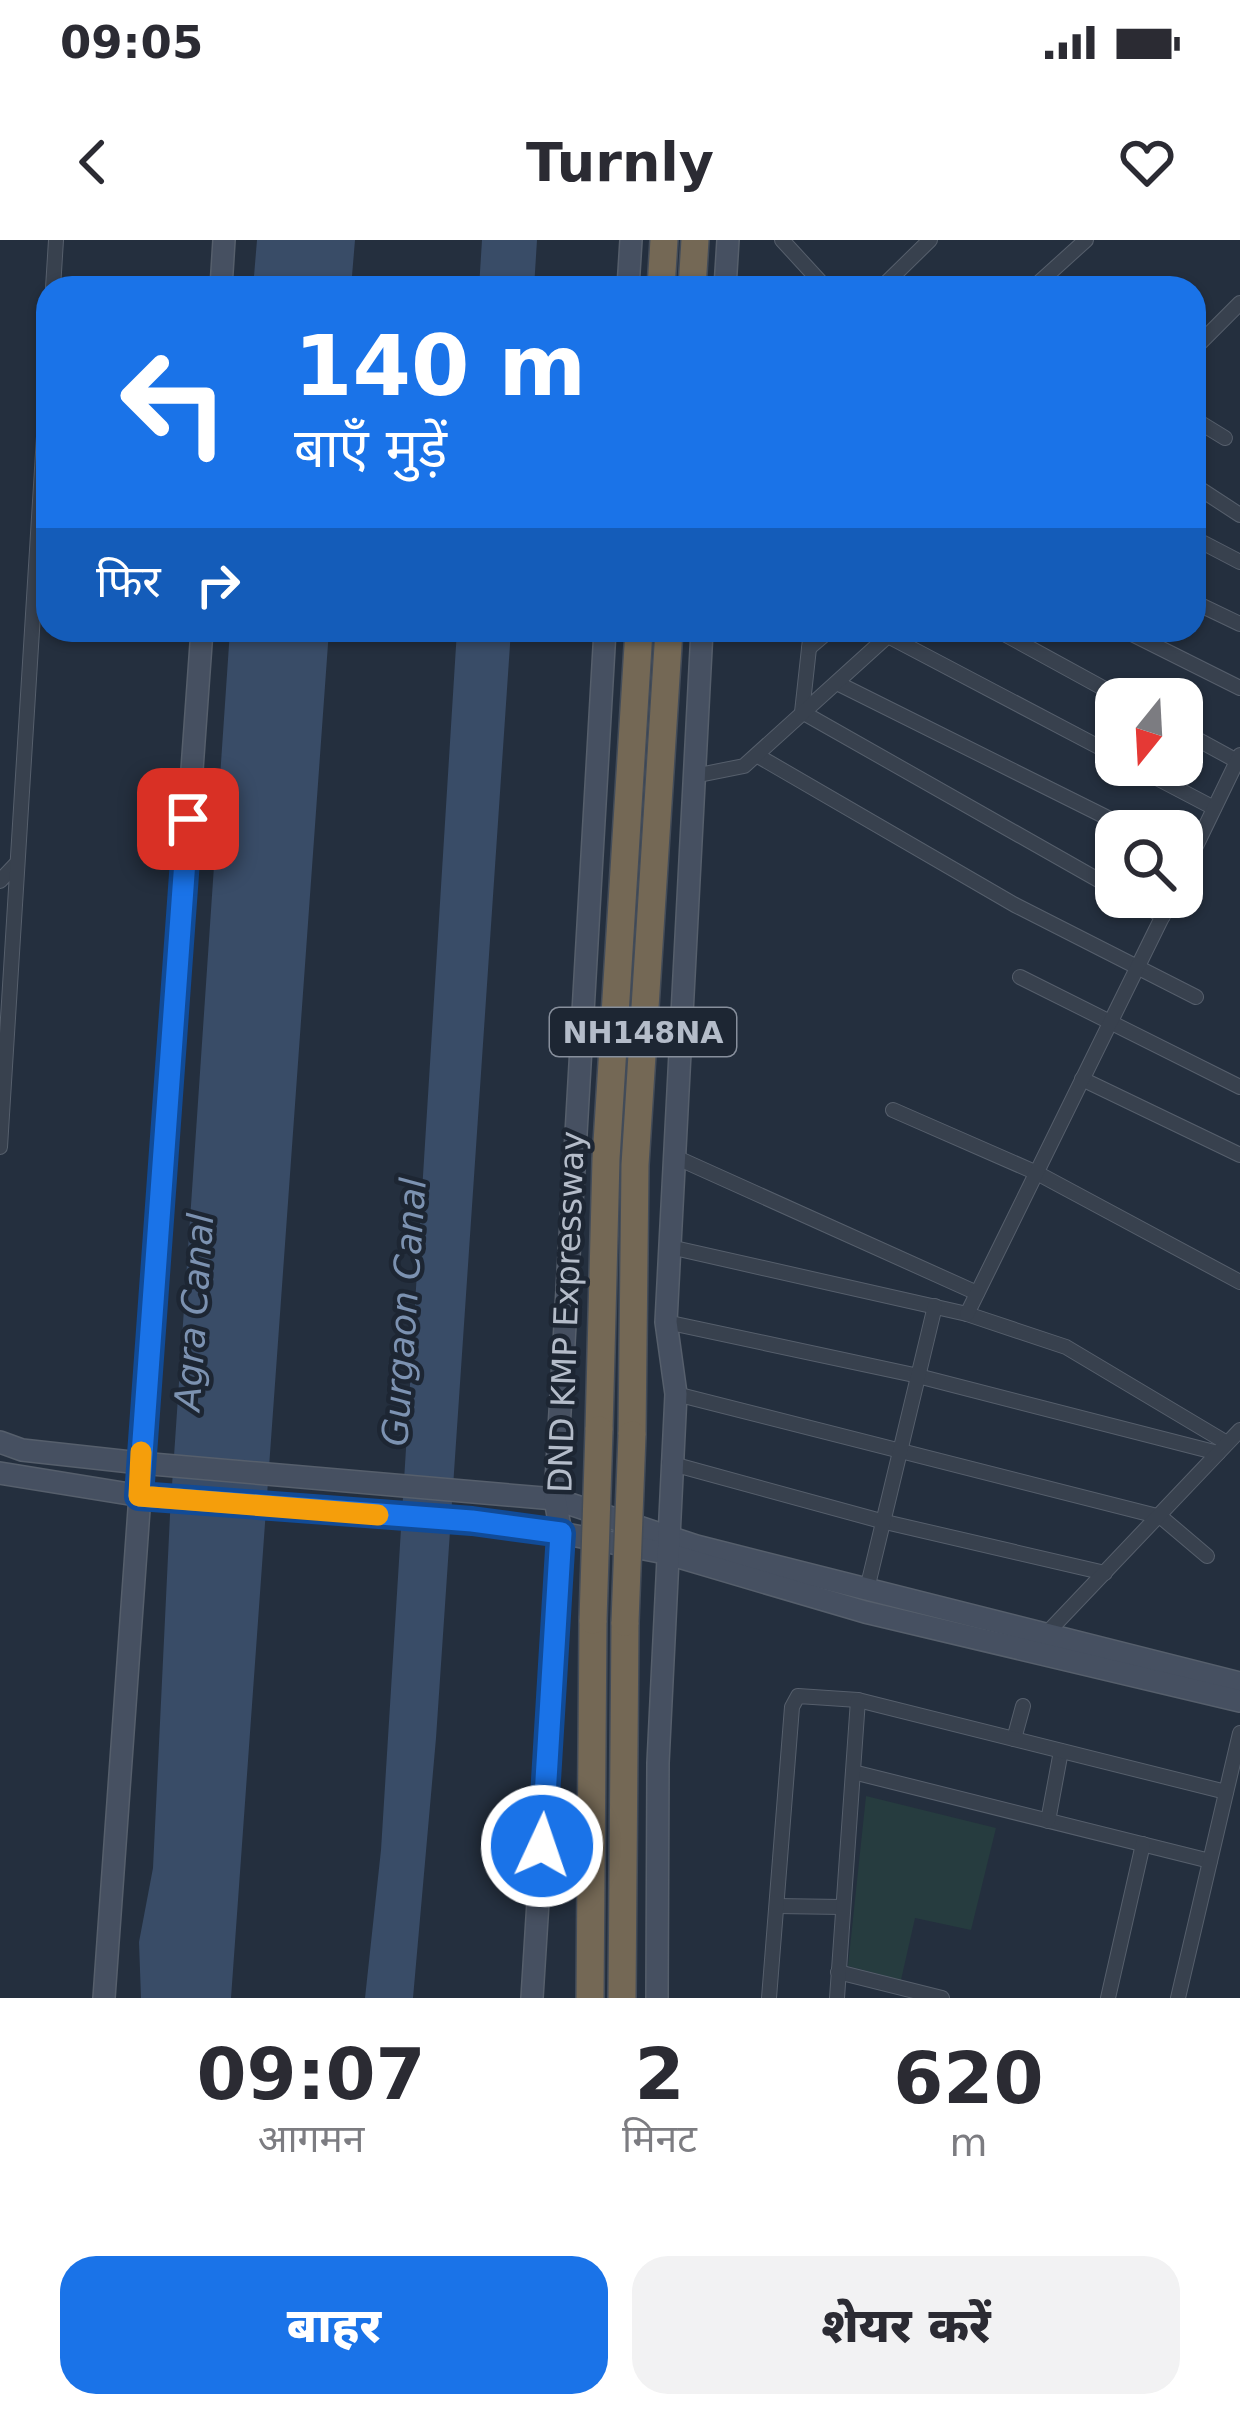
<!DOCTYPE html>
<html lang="hi">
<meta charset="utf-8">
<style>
:root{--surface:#fff;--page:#f2f2f3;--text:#2b2b33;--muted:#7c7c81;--accent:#1a73e8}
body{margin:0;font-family:"DejaVu Sans","Noto Sans Devanagari",sans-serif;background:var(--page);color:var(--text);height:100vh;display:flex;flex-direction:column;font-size:45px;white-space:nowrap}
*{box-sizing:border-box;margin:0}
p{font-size:39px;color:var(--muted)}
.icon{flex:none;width:66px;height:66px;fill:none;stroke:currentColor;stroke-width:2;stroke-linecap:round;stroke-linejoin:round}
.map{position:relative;height:1758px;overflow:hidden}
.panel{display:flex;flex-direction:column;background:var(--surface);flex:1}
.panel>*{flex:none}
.banner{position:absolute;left:36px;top:36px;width:1170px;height:366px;border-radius:36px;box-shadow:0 3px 9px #0004;background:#1a73e8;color:#fff;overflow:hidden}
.needle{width:78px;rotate:198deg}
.tools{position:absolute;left:1095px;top:438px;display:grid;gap:24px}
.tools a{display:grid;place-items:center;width:108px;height:108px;border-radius:24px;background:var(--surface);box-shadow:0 3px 9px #0004;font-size:60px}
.pin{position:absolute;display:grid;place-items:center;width:102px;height:102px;color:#fff;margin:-51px;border-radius:24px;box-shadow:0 6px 18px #0006}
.me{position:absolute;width:132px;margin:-66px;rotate:3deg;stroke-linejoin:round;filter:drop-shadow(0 0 9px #0008)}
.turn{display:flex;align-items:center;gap:42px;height:252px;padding:0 60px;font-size:54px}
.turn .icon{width:156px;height:156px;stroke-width:2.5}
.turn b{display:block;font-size:84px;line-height:102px}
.then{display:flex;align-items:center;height:114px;padding:0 60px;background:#0003;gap:24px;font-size:45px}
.eta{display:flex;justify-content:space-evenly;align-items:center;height:204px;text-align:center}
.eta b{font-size:72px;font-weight:800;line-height:84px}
.cta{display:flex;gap:24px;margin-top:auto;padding:24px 60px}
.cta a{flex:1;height:138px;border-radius:36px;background:var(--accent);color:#fff;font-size:48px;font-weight:800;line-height:138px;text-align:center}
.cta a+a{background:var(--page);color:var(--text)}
.status{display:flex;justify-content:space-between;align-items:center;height:84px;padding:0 60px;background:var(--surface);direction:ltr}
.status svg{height:33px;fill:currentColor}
header{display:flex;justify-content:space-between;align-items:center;height:156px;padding:0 60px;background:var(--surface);font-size:54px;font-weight:800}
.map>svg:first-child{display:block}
</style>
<div class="status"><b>09:05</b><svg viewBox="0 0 49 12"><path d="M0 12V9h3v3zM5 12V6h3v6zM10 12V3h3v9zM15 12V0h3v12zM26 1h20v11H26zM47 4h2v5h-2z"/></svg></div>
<header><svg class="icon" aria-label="back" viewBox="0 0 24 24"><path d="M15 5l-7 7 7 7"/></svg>Turnly<svg class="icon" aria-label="heart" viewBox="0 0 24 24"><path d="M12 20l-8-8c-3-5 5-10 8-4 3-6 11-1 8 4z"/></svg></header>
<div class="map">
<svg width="1240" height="1758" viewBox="0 0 1240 1758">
<rect width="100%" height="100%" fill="#242f3e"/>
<!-- green -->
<polygon fill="#263c3f" points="866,1556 996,1588 971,1690 915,1678 901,1740 848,1726"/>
<!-- water -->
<g fill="#394c67">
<polygon points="257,0 355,0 351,48 253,48"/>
<polygon points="482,0 537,0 534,48 479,48"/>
<polygon points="230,390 329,390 231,1758 141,1758 139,1702 153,1628 170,1275"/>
<polygon points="457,390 511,390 436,1498 413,1758 365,1758 381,1610"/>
</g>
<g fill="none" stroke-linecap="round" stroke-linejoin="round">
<!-- street casing -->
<g stroke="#565f6c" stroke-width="16">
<g id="street">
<polyline points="782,0 826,48"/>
<polyline points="53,48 56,0"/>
<polyline points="881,48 930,0"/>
<polyline points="1033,48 1086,0"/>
<polyline points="1194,109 1240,63"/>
<polyline points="1194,179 1225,198"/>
<polyline points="1194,245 1240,275"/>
<polyline points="1194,298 1240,322"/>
<polyline points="1194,362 1240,384"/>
<polyline points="811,390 802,472 1116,650"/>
<polyline points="997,390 1123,459"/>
<polyline points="1124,390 1240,448"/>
<polyline points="888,396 1116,516"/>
<polyline points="809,408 830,390"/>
<polyline points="837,443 1134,591"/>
<polyline points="1182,491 1237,521"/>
<polyline points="758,516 1015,665 1196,757"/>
<polyline points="1132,525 1214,568"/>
<polyline points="694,536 744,526 891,393"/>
<polyline points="1182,635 1240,515"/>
<polyline points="0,641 17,623"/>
<polyline points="1129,657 1163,676"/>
<polyline points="1020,737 1240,847"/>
<polyline points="1082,839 1240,915"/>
<polyline points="893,870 1037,933 1240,1042"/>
<polyline points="0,907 48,132"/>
<polyline points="673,916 977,1053"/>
<polyline points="670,1007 967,1074 1066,1107 1227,1203"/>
<polyline points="967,1074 1172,657"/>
<polyline points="666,1082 914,1135 1218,1213"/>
<polyline points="676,1154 1161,1277 1207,1316"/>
<polyline points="669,1223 881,1281 1105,1333"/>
<polyline points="867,1349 935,1066"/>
<polyline points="1046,1394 1240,1190"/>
<polyline points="1014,1499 1023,1466"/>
<polyline points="853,1532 1210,1621"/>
<polyline points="1048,1581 1061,1511"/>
<polyline points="777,1666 842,1667"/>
<polyline points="838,1732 942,1758"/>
<polyline points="769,1758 792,1467 798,1456 858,1460 1226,1552"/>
<polyline points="837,1758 858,1460"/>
<polyline points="1108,1758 1143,1604"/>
<polyline points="1178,1758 1240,1493"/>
</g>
</g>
<!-- secondary casing -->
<g stroke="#565f6c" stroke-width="24">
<g id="secondary">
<polyline points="221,48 224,0"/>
<polyline points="628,48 631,0"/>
<polyline points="725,48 728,0"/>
<polyline points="0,1202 22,1210 140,1223 555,1259 696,1306 1240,1443"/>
<polyline points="0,1233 160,1259 473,1281 561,1293 665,1313 865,1372 1240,1461"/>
<polyline points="104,1758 202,390"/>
<polyline points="532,1758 561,1293 555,1259 605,390"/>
<polyline points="657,1758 658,1523 676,1154 666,1082 702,390"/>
</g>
</g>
<!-- highway casing -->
<g stroke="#434c59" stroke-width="30">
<g id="highway">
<polyline points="661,48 664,0"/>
<polyline points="692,48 695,0"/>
<polyline points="599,1190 606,919 639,390"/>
<polyline points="632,1195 635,925 669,390"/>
<polyline points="590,1758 593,1380"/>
<polyline points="622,1758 625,1382"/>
</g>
</g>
<!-- street -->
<use href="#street" stroke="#38414e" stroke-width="14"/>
<!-- secondary -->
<use href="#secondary" stroke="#465061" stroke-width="21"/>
<!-- highway -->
<use href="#highway" stroke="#746855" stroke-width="27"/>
<!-- highway-bridge casing -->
<g stroke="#434c59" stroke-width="30" stroke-linecap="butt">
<g id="highway-bridge">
<polyline points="593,1380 599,1190"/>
<polyline points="625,1382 632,1195"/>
</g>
</g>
<!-- highway-bridge -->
<use href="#highway-bridge" stroke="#746855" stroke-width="27"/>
</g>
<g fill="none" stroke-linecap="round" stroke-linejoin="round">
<!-- route casing -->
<g stroke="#114b97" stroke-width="30">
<polyline id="route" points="188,579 139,1256 472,1281 561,1293 542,1606"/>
</g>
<!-- route -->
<use href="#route" stroke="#1a73e8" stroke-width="21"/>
<!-- slow -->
<polyline stroke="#f59e0b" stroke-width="21" points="141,1212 139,1256 378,1275"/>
</g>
<g text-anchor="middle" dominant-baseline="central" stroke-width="9" stroke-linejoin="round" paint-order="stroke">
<!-- shield labels -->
<rect fill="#1d2633" stroke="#878f9c" stroke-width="3" x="550" y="768" width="186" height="48" rx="9"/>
<g font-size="30" font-weight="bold" fill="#b4bcc9">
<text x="643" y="792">NH148NA</text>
</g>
<!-- street labels -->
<g font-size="33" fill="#b4bcc9" stroke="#1d2633">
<text transform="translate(566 1072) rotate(-88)">DND KMP Expressway</text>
</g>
<!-- water labels -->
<g font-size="36" font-style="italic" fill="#7c92b1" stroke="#1d2633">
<text transform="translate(194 1072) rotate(-86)">Agra Canal</text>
<text transform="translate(404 1072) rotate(-86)">Gurgaon Canal</text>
</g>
</g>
</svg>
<div class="tools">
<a><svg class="needle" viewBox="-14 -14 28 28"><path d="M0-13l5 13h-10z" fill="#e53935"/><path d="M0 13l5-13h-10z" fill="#7c7c81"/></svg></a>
<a><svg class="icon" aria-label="search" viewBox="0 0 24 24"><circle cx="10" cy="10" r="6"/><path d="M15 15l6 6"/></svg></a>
</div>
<div class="pin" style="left:188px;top:579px;background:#d93025"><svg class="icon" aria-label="arrive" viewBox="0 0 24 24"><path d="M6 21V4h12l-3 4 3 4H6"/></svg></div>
<svg class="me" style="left:542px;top:1606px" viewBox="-20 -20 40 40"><circle r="17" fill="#1a73e8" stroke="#fff" stroke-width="3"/><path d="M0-11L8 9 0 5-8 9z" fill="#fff"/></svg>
<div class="banner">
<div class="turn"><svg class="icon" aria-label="left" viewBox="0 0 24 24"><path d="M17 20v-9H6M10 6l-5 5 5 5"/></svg><div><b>140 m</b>बाएँ मुड़ें</div></div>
<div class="then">फिर<svg class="icon" aria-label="right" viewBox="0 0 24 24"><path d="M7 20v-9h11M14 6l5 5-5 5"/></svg></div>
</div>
</div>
<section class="panel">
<div class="eta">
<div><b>09:07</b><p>आगमन</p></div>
<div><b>2</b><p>मिनट</p></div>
<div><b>620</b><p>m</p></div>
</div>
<div class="cta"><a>बाहर</a><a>शेयर करें</a></div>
</section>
